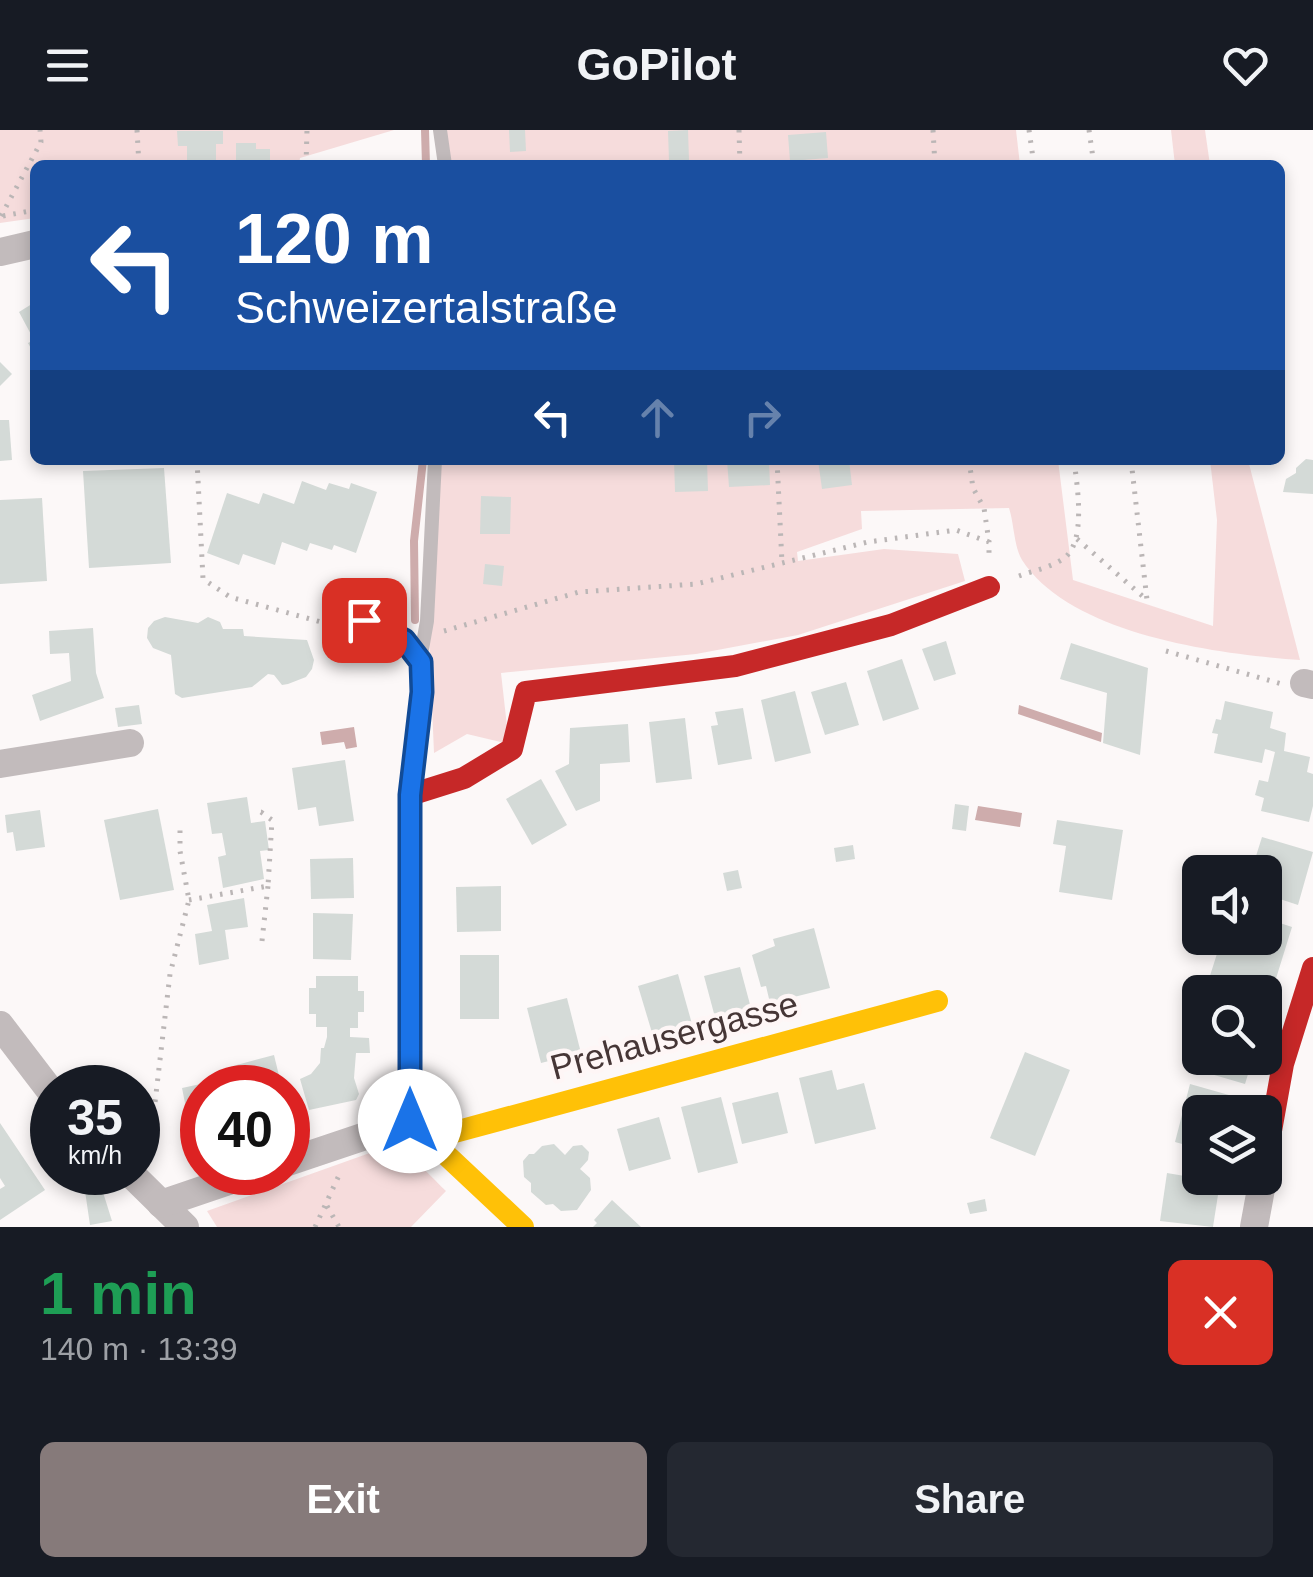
<!DOCTYPE html>
<meta charset="utf-8">
<style>
:root{--surface:#171b24;--page:#242831;--text:#f1f3f6;--muted:#9ea1a6;--accent:#867a7a}
body{margin:0;font-family:Helvetica,sans-serif;background:var(--page);color:var(--text);height:100vh;display:flex;flex-direction:column;font-size:38px;white-space:nowrap}
*{box-sizing:border-box;margin:0}
p{font-size:32px;color:var(--muted)}
.icon{flex:none;width:55px;height:55px;fill:none;stroke:currentColor;stroke-width:2;stroke-linecap:round;stroke-linejoin:round}
.map{position:relative;height:1097px;overflow:hidden}
.sheet{display:flex;flex-direction:column;background:var(--surface);flex:1}
.sheet>*{flex:none}
.banner{position:absolute;left:30px;top:30px;width:1255px;height:305px;border-radius:15px;box-shadow:0 5px 15px #0003;background:#1a4fa0;color:#fff;overflow:hidden}
.fabs{position:absolute;left:1182px;top:725px;display:grid;gap:20px}
.fabs a{display:grid;place-items:center;width:100px;height:100px;border-radius:15px;background:var(--surface);box-shadow:0 5px 15px #0003;font-size:50px}
.speed{position:absolute;left:30px;top:935px;display:flex;gap:20px;font-size:50px;font-weight:700;text-align:center}
.speed>*{display:grid;place-content:center;width:130px;height:130px;border-radius:50%;background:var(--surface);box-shadow:0 5px 15px #0003;line-height:1}
.speed small{font-size:25px;font-weight:400}
.speed .limit{border:15px solid #d22;background:#fff;color:#111}
.pin{position:absolute;display:grid;place-items:center;width:85px;height:85px;color:#fff;margin:-42px;border-radius:20px;box-shadow:0 5px 15px #0006}
.me{position:absolute;width:110px;margin:-55px;rotate:0deg;stroke-linejoin:round;filter:drop-shadow(0 0 8px #0008)}
.turn{display:flex;align-items:center;gap:35px;height:210px;padding:0 40px;font-size:45px}
.turn .icon{width:130px;height:130px;stroke-width:2.5}
.turn b{display:block;font-size:70px;line-height:85px}
.lanes{display:flex;align-items:center;height:95px;padding:0 40px;background:#0003;justify-content:center;gap:50px;direction:ltr}
.lanes .off{opacity:.35}
.round{display:grid;place-items:center;flex:none;width:105px;height:105px;border-radius:15px;background:var(--page)}
.summary{display:flex;align-items:center;justify-content:space-between;height:170px;padding:0 40px}
h1{font-size:60px;font-weight:700;line-height:75px;color:#1e9e55}
.button{display:flex;gap:20px;margin-top:auto;padding:20px 40px}
.button a{flex:1;height:115px;border-radius:15px;background:var(--accent);color:#fff;font-size:40px;font-weight:700;line-height:115px;text-align:center}
.button a+a{background:var(--page);color:var(--text)}
header{display:flex;justify-content:space-between;align-items:center;height:130px;padding:0 40px;background:var(--surface);font-size:45px;font-weight:700}
.map>svg:first-child{display:block}
</style>
<header><svg class="icon" aria-label="menu" viewBox="0 0 24 24"><path d="M4 6h16M4 12h16M4 18h16"/></svg>GoPilot<svg class="icon" aria-label="heart" viewBox="0 0 24 24"><path d="M12 20l-8-8c-3-5 5-10 8-4 3-6 11-1 8 4z"/></svg></header>
<div class="map">
<svg width="1313" height="1097" viewBox="0 0 1313 1097">
<rect width="100%" height="100%" fill="#fcf8f8"/>
<!-- green -->
<g fill="#f6dcdc">
<polygon points="0,0 394,0 300,28 299,35 35,35 35,88 0,93"/>
<polygon points="437,0 1016,0 1020,35 441,35"/>
<polygon points="1171,0 1205,0 1210,35 1175,35"/>
<path d="M 430,330 L 1058,330 L 1073,450 L 1213,496 L 1217,390 L 1210,330 L 1248,330 L 1300,530 C 1217,524 1071,505 1022,430 C 1014,417 1014,393 1009,378 L 861,381 L 862,399 L 797,422 L 798,431 L 884,419 L 958,424 L 965,451 L 798,505 L 696,524 L 501,543 L 509,614 L 467,604 L 434,623 L 429,507 Z"/>
<path d="M 381,1019 C 411,1021 425,1041 446,1061 L 411,1097 L 217,1097 L 207,1081 Z"/>
</g>
<!-- water -->
<g fill="#ceacac">
<polygon points="1019,575 1102,603 1101,612 1018,584"/>
<polygon points="354,597 357,617 346,619 344,612 322,615 320,602"/>
<polygon points="978,676 1022,683 1020,697 975,690"/>
</g>
<g fill="none" stroke-linecap="round" stroke-linejoin="round">
<!-- stream -->
<g stroke="#ceacac" stroke-width="8">
<polyline points="425,0 426,35"/>
<polyline points="415,490 414,411 423,330"/>
</g>
</g>
<!-- building -->
<g fill="#d4dad7">
<polygon points="509,0 525,0 526,21 510,22"/>
<polygon points="688,0 689,30 669,31 668,1"/>
<polygon points="177,1 223,1 223,14 216,14 216,33 187,33 187,16 178,16"/>
<polygon points="826,2 828,28 790,31 788,5"/>
<polygon points="236,13 256,13 256,19 270,19 270,35 236,35"/>
<polygon points="35,172 35,226 28,213 34,210 19,182"/>
<polygon points="0,232 12,244 0,256"/>
<polygon points="0,290 9,290 12,330 0,331"/>
<polygon points="1306,329 1313,330 1313,364 1283,362 1286,349 1296,343 1296,338"/>
<polygon points="674,330 707,330 708,361 675,362"/>
<polygon points="727,330 769,330 770,355 729,357"/>
<polygon points="818,330 849,330 852,355 822,359"/>
<polygon points="164,338 171,433 89,438 83,341"/>
<polygon points="302,351 326,360 329,353 349,359 351,353 377,362 356,423 334,415 332,420 310,413 307,421 282,412 275,435 243,424 239,435 207,423 227,363 259,374 263,363 294,374"/>
<polygon points="481,366 511,367 510,404 480,404"/>
<polygon points="42,368 47,451 0,454 0,370"/>
<polygon points="485,434 504,436 502,456 483,454"/>
<polygon points="165,487 198,493 208,487 220,492 223,499 243,499 244,506 307,510 314,530 312,539 306,547 288,554 282,555 274,545 268,544 252,557 182,568 175,564 171,525 153,518 147,508 148,498 154,491"/>
<polygon points="93,498 96,543 104,568 40,591 32,565 71,551 69,523 50,524 49,501"/>
<polygon points="946,511 956,544 934,551 922,519"/>
<polygon points="1071,513 1148,538 1140,625 1103,613 1107,563 1060,549"/>
<polygon points="902,529 919,579 883,591 867,541"/>
<polygon points="846,552 859,595 825,605 811,562"/>
<polygon points="795,561 811,623 775,632 761,570"/>
<polygon points="1225,571 1273,582 1270,598 1286,603 1284,621 1310,627 1307,642 1313,644 1313,676 1309,692 1261,681 1264,668 1255,665 1259,650 1268,652 1275,622 1265,619 1262,633 1214,623 1218,604 1212,603 1216,589 1221,590"/>
<polygon points="139,575 142,594 118,597 115,578"/>
<polygon points="743,578 752,629 718,635 711,596 718,595 715,582"/>
<polygon points="685,588 692,649 656,653 649,592"/>
<polygon points="628,594 630,632 600,634 600,671 576,681 555,641 569,634 570,598"/>
<polygon points="345,630 354,691 319,696 316,677 298,680 292,638"/>
<polygon points="541,649 567,695 532,715 506,669"/>
<polygon points="247,667 251,693 265,691 269,720 260,721 264,749 223,758 218,727 226,725 222,703 212,704 207,673"/>
<polygon points="955,674 969,676 966,701 952,699"/>
<polygon points="158,679 174,760 120,770 104,690"/>
<polygon points="40,680 45,717 16,721 13,702 7,703 5,685"/>
<polygon points="1057,690 1123,700 1112,770 1059,762 1066,716 1053,714"/>
<polygon points="1262,707 1313,722 1298,775 1265,764 1265,742 1251,742"/>
<polygon points="853,715 855,729 836,732 834,718"/>
<polygon points="353,728 354,768 311,769 310,729"/>
<polygon points="738,740 742,758 727,761 723,743"/>
<polygon points="501,756 501,801 457,802 456,757"/>
<polygon points="244,768 248,797 225,800 229,829 199,835 195,804 212,801 207,775"/>
<polygon points="313,783 353,784 351,830 313,829"/>
<polygon points="1265,788 1292,797 1269,871 1265,870 1265,862 1242,862 1208,852 1222,808 1265,808"/>
<polygon points="814,798 830,858 770,873 766,856 761,857 752,825 775,816 773,809"/>
<rect x="460" y="825" width="39" height="64"/>
<polygon points="740,837 752,882 716,891 704,846"/>
<polygon points="678,844 692,894 653,906 638,856"/>
<polygon points="316,846 358,846 358,861 364,861 364,882 358,882 358,898 350,898 350,907 369,908 370,923 356,923 354,948 359,964 356,970 309,980 300,949 311,944 320,933 321,918 324,918 327,907 327,897 316,897 316,884 309,884 309,858 316,858"/>
<polygon points="567,868 581,923 541,933 527,878"/>
<polygon points="1199,893 1200,928 1253,928 1245,954 1187,937"/>
<polygon points="1025,922 1070,940 1035,1026 990,1008"/>
<polygon points="274,925 282,958 238,958 233,936"/>
<polygon points="832,940 837,960 864,953 876,999 815,1014 799,948"/>
<polygon points="224,949 226,958 202,958 202,1001 191,1003 182,958"/>
<polygon points="1190,954 1243,969 1239,982 1200,982 1200,1019 1175,1012"/>
<polygon points="778,962 788,1003 742,1014 732,973"/>
<polygon points="721,967 738,1033 698,1043 681,977"/>
<polygon points="659,987 671,1029 629,1041 617,999"/>
<polygon points="0,993 45,1060 0,1090 0,1059 5,1056 0,1048"/>
<polygon points="554,1014 565,1025 573,1016 582,1015 589,1022 588,1030 580,1039 590,1048 591,1060 577,1080 561,1081 553,1074 546,1075 531,1062 531,1053 524,1047 523,1031 529,1024 534,1024 542,1016"/>
<polygon points="1167,1043 1220,1052 1213,1097 1160,1091"/>
<polygon points="102,1059 112,1091 90,1095 85,1061"/>
<polygon points="985,1069 987,1081 970,1084 967,1073"/>
<polygon points="612,1070 641,1097 593,1097 597,1093 594,1090"/>
</g>
<g fill="none" stroke-linecap="round" stroke-linejoin="round">
<!-- path -->
<g stroke="#bbb6b6" stroke-width="5" stroke-dasharray="2.5 8" stroke-linecap="butt">
<polyline points="137,0 139,35"/>
<polyline points="739,0 740,35"/>
<polyline points="933,0 935,35"/>
<polyline points="1029,0 1034,35"/>
<polyline points="1089,0 1094,35"/>
<polyline points="306,35 307,0"/>
<polyline points="1,86 41,12 40,0"/>
<polyline points="3,86 35,80"/>
<polyline points="197,330 203,449 230,467 332,495"/>
<polyline points="777,330 782,433"/>
<polyline points="969,330 973,358 984,378 989,412"/>
<polyline points="1077,409 1147,470 1131,330"/>
<path d="M 1019,446 C 1033,441 1051,437 1063,429 C 1087,413 1077,355 1074,330"/>
<polyline points="444,501 579,462 696,454 868,412 956,400 989,412 989,427"/>
<polyline points="1166,521 1282,554"/>
<polyline points="189,770 268,756 272,690 261,682 255,682"/>
<polyline points="262,811 268,756"/>
<polyline points="149,1024 170,844 189,770 180,721 180,693"/>
<polyline points="327,1076 339,1097"/>
<polyline points="315,1097 341,1041"/>
</g>
<!-- lane -->
<g stroke="#c2bbbc" stroke-width="14">
<polyline points="440,0 445,35"/>
<polyline points="422,519 427,491 435,330"/>
</g>
<!-- street -->
<g stroke="#c2bbbc" stroke-width="28">
<polyline points="0,122 35,114"/>
<polyline points="1304,553 1313,555"/>
<polyline points="0,634 130,613"/>
<polyline points="0,895 52,963"/>
<polyline points="288,1032 410,991"/>
<polyline points="129,1042 185,1097"/>
<polyline points="161,1074 255,1042"/>
<polyline points="1254,1097 1263,1048"/>
</g>
<!-- slow -->
<g stroke="#ffc107" stroke-width="22">
<polyline points="364,490 405,510 421,532 422,562 410,665 410,991 523,1097"/>
<polyline points="429,1009 937,871"/>
</g>
<!-- jam -->
<g stroke="#c62828" stroke-width="22">
<polyline points="410,665 464,648 512,619 526,562 735,536 891,495 989,457"/>
<polyline points="1265,1034 1283,934 1313,838"/>
</g>
</g>
<g fill="none" stroke-linecap="round" stroke-linejoin="round">
<!-- route casing -->
<g stroke="#114b97" stroke-width="25">
<polyline id="route" points="364,490 404,510 421,532 422,562 410,665 410,991"/>
</g>
<!-- route -->
<use href="#route" stroke="#1a73e8" stroke-width="18"/>
</g>
<g text-anchor="middle" dominant-baseline="central" stroke-width="9" stroke-linejoin="round" paint-order="stroke">
<!-- street labels -->
<g font-size="35" fill="#463636" stroke="#fef6f6">
<text transform="translate(674 905) rotate(-15)">Prehausergasse</text>
</g>
</g>
</svg>
<div class="fabs">
<a><svg class="icon" aria-label="sound" viewBox="0 0 24 24"><path d="M4 9h4l5-4v14l-5-4H4zM17 9q2 3 0 6"/></svg></a>
<a><svg class="icon" aria-label="search" viewBox="0 0 24 24"><circle cx="10" cy="10" r="6"/><path d="M15 15l6 6"/></svg></a>
<a><svg class="icon" aria-label="layers" viewBox="0 0 24 24"><path d="M12 4l9 5-9 5-9-5zM3 14l9 5 9-5"/></svg></a>
</div>
<div class="speed"><div>35<small>km/h</small></div><div class="limit">40</div></div>
<div class="pin" style="left:364px;top:490px;background:#d93025"><svg class="icon" aria-label="arrive" viewBox="0 0 24 24"><path d="M6 21V4h12l-3 4 3 4H6"/></svg></div>
<svg class="me" style="left:410px;top:991px" viewBox="-20 -20 40 40"><circle r="19" fill="#fff"/><path d="M0-13L10 11 0 6-10 11z" fill="#1a73e8"/></svg>
<div class="banner">
<div class="turn"><svg class="icon" aria-label="left" viewBox="0 0 24 24"><path d="M17 20v-9H6M10 6l-5 5 5 5"/></svg><div><b>120 m</b>Schweizertalstraße</div></div>
<div class="lanes"><svg class="icon" aria-label="left" viewBox="0 0 24 24"><path d="M17 20v-9H6M10 6l-5 5 5 5"/></svg><svg class="icon off" aria-label="ahead" viewBox="0 0 24 24"><path d="M12 20V5M6 11l6-6 6 6"/></svg><svg class="icon off" aria-label="right" viewBox="0 0 24 24"><path d="M7 20v-9h11M14 6l5 5-5 5"/></svg></div>
</div>
</div>
<section class="sheet">
<div class="summary"><div><h1>1 min</h1><p>140 m · 13:39</p></div><a class="round" style="background:#d93025;color:#fff"><svg class="icon" aria-label="close" viewBox="0 0 24 24"><path d="M6 6l12 12M18 6L6 18"/></svg></a></div>
<div class="button"><a>Exit</a><a>Share</a></div>
</section>
